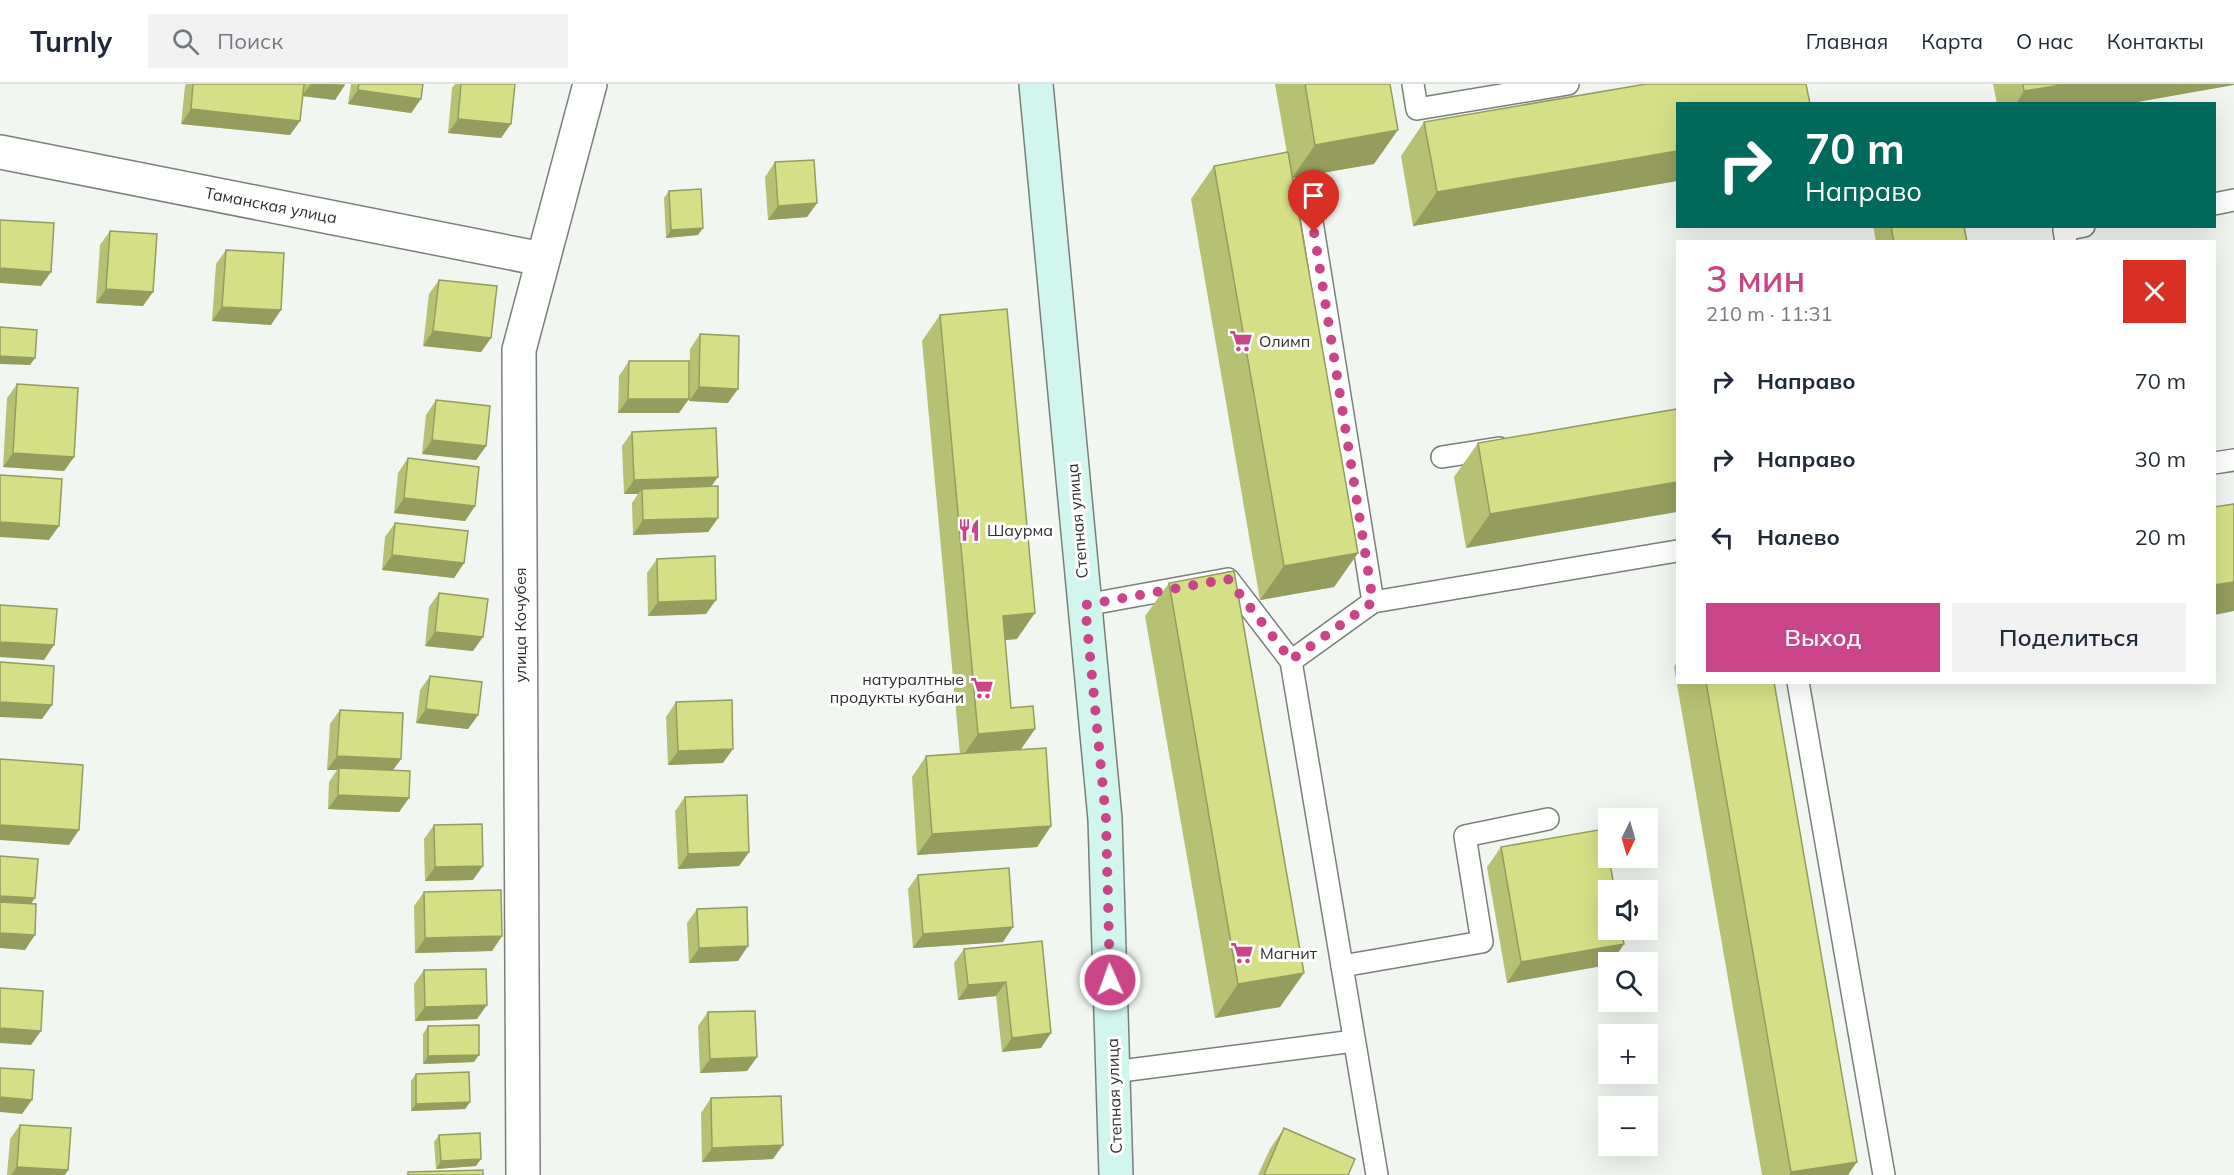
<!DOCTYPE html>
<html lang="ru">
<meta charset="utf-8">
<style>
:root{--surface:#fff;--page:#f2f2f3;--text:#1f2937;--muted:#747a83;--line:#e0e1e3;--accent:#ca4587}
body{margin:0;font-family:Mulish,sans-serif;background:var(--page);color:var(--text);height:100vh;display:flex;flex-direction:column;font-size:22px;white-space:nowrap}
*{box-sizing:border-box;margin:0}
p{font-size:20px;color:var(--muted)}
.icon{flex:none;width:33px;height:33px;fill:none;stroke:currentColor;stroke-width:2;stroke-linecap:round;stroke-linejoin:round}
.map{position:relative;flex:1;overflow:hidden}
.panel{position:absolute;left:1676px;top:156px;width:540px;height:444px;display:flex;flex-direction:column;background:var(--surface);border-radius:0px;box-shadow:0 6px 24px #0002}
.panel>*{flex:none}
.top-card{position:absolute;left:1676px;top:18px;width:540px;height:126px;border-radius:0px;box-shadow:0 6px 24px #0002;background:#00695c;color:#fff;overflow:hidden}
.needle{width:39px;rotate:185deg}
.tools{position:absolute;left:1598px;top:724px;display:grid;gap:12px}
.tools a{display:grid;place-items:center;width:60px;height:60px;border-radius:0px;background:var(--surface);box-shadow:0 6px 24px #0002;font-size:30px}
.pin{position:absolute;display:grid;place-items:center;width:51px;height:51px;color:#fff;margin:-62px -26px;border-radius:50% 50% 50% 0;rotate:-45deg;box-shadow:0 0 6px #0007}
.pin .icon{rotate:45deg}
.me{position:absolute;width:66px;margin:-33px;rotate:358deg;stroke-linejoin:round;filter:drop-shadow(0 0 4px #0008)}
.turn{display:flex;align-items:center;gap:21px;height:126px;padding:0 30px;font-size:27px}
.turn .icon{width:78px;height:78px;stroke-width:2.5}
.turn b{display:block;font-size:42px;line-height:51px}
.round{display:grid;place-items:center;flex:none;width:63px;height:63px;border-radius:0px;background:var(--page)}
.headline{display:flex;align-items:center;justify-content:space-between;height:102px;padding:0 30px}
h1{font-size:36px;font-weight:600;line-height:45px;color:var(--accent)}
.cta{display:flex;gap:12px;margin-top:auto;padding:12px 30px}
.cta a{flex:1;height:69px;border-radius:0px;background:var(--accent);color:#fff;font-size:24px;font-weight:600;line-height:69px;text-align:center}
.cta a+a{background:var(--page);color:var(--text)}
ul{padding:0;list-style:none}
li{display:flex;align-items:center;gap:18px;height:78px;padding:0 30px}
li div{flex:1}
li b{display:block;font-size:22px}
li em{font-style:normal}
header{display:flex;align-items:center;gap:36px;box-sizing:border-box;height:84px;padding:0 30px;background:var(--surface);border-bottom:2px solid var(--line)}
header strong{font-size:28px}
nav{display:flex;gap:33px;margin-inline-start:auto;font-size:21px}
.search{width:420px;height:54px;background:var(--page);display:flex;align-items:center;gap:15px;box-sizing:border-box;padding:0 21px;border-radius:0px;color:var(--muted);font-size:22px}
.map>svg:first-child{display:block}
</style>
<header>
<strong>Turnly</strong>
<div class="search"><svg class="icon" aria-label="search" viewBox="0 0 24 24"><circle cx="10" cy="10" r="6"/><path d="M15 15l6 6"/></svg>Поиск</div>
<nav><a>Главная</a><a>Карта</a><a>О нас</a><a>Контакты</a></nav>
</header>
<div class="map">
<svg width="2234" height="1091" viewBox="0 0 2234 1091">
<rect width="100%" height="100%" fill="#f1f6f1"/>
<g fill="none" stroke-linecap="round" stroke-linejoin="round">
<!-- lane casing -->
<g stroke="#7b7f7b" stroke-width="24">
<g id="lane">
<polyline points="1413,0 1417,25 1568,0"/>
<polyline points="2214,120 2234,116"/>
<polyline points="1310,125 1373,518 1291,577 1377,1091"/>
<polyline points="2066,158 2064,146 2084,142"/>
<polyline points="1442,373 1499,364"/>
<polyline points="2214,379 2234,376"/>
<polyline points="1373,518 1677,467"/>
<polyline points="1085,521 1228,495 1291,577"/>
<polyline points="1798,598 1884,1091"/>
<polyline points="1342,882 1482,858 1465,752 1548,735"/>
<polyline points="1113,988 1354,957"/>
</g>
</g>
<!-- street casing -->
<g stroke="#7b7f7b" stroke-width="36">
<g id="street">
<polyline points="0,68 542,175"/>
<polyline points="523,1091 519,266 590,0"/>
</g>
</g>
<!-- secondary casing -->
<g stroke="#7b7f7b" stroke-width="36">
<polyline id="secondary" points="1036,0 1105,735 1116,1091"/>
</g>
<!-- lane -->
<use href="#lane" stroke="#fff" stroke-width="21"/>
<!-- street -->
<use href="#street" stroke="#fff" stroke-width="33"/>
<!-- secondary -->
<use href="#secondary" stroke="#d0f6ed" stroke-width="33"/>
</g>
<!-- wall -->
<g fill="#b7c173">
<polygon points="186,0 345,0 335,16 303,12 300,37 290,51 181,40 185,2"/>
<polygon points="351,0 423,0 421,15 411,29 348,20"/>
<polygon points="455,0 461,0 501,54 448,49 452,4"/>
<polygon points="1275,0 1390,0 1374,80 1293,94 1358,469 1334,503 1260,516 1191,115 1214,82 1287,69"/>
<polygon points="1993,0 2234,0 2126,20 1997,20"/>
<polygon points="1677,20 1677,97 1413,142 1401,72 1424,38"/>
<polygon points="775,78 817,119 807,133 768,136 765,93"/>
<polygon points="669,107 698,151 666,154 664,114"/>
<polygon points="1873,142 1964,142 1967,158 1876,158"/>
<polygon points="110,147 143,222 96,219 100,161"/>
<polygon points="226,166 271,241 212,237 216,180"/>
<polygon points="439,196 491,254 481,268 423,262 429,210"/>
<polygon points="940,231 1017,555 1005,556 1011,624 1035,645 1020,666 1051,742 1037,763 917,771 912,693 926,672 960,670 922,257"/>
<polygon points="700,250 728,319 689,317 690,265"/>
<polygon points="629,277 679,329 618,329 619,292"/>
<polygon points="17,300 74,373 64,387 3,383 7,314"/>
<polygon points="436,316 486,362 476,376 422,370 426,331"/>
<polygon points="1677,325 1466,464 1454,393 1478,359"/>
<polygon points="632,348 712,402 718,434 708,448 633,451 632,419 638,410 624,410 622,362"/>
<polygon points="408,374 475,422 465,437 394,429 398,389"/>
<polygon points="395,439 464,479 454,494 382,486 385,453"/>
<polygon points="657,475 706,530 648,532 647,489"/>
<polygon points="1169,499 1280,923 1215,934 1145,532"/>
<polygon points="439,509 473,567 425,562 429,523"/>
<polygon points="1677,578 1677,598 1774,598 1848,1091 1762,1091 1674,583"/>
<polygon points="430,592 478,631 468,645 416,639 420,606"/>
<polygon points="676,618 723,679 668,681 666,633"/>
<polygon points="340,626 401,675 392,687 409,714 399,728 328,725 329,698 337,686 327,686 330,640"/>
<polygon points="685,713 749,768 739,782 678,785 675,727"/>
<polygon points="434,741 473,796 425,797 424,755"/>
<polygon points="1501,763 1624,860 1611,879 1507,899 1487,783"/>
<polygon points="918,791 1003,858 913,864 908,805"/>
<polygon points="424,808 502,852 492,867 415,869 414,822"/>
<polygon points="697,825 738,877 689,879 687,839"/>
<polygon points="1042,857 1041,964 1002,968 996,912 958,916 954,879 964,865"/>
<polygon points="424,886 477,935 415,937 414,900"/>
<polygon points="708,928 757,973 747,987 700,989 698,942"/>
<polygon points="428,942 474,978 423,980 423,950"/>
<polygon points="416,990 470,1018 465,1025 411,1027 411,997"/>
<polygon points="711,1014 773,1075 702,1078 701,1029"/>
<polygon points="20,1041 65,1091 7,1091 10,1055"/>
<polygon points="1284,1044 1348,1091 1258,1091 1270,1065"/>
<polygon points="439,1051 476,1082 436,1085 434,1058"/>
</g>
<!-- shaded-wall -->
<g fill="#959d5e">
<polygon points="311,0 332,0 345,1 335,16 302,12"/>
<polygon points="2067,0 2234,0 2234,1 2126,20 2016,20 2024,7"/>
<polygon points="358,6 421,15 411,29 348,20"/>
<polygon points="191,25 300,37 290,51 181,40"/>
<polygon points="458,35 511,40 501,54 448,49"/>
<polygon points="1398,46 1374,80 1292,94 1315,61"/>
<polygon points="1677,67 1677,97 1413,142 1437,108"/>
<polygon points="817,119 807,133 768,136 778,122"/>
<polygon points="703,144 698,151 666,154 671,146"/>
<polygon points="0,184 51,188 41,202 0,199"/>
<polygon points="106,205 153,208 143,222 96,219"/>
<polygon points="222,223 281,226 271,241 212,237"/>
<polygon points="433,247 491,254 481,268 423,262"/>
<polygon points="0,272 35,274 30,281 0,280"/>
<polygon points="699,303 738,305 728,319 689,317"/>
<polygon points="628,315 689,315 679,329 618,329"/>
<polygon points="432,356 486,362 476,376 422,370"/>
<polygon points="13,369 74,373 64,387 3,383"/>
<polygon points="718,393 708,407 642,405 638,410 624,410 634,396"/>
<polygon points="1677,398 1677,428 1466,464 1490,430"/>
<polygon points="404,414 475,422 465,437 394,429"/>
<polygon points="718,434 708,448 633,451 643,436"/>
<polygon points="0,438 59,442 49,456 0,453"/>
<polygon points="1358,469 1334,503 1260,516 1284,482"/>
<polygon points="392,471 464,479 454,494 382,486"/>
<polygon points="2234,498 2234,527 2214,531 2214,501"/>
<polygon points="716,516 706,530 648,532 658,518"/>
<polygon points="1035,529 1017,555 985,558 1003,532"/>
<polygon points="435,548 483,553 473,567 425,562"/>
<polygon points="0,558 54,561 44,576 0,573"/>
<polygon points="0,618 52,621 42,635 0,633"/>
<polygon points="426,625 478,631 468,645 416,639"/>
<polygon points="1035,645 1017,671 960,676 978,650"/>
<polygon points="733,665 723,679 668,681 678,667"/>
<polygon points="337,672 401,675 391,689 339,684 337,686 327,686"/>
<polygon points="338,711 409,714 399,728 328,725"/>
<polygon points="0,741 79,746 69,761 0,756"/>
<polygon points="1051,742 1037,763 917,771 932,750"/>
<polygon points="749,768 739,782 678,785 688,770"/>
<polygon points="483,782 473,796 425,797 435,783"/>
<polygon points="0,812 35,814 25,828 0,827"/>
<polygon points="1013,843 1003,858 913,864 923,850"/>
<polygon points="0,849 35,851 25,866 0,864"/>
<polygon points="502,852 492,867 415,869 425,854"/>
<polygon points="1624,860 1611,879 1608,879 1608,881 1507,899 1521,878"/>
<polygon points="748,862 738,877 689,879 699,864"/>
<polygon points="1304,889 1280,923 1215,934 1238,900"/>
<polygon points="1006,898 996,912 958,916 968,901"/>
<polygon points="487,921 477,935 415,937 425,923"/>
<polygon points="0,944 41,947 31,961 0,959"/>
<polygon points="1051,949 1041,964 1002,968 1012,954"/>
<polygon points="479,971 474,978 423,980 428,972"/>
<polygon points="757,973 747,987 700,989 710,975"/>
<polygon points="0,1013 32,1016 22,1030 0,1028"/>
<polygon points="470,1018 465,1025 411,1027 416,1020"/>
<polygon points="783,1061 773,1075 702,1078 712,1064"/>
<polygon points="481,1075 476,1082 436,1085 441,1077"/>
<polygon points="1857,1078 1848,1091 1789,1091 1791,1088"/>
<polygon points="17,1083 68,1086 65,1091 11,1091"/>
</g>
<!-- building -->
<g fill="#d5e086" stroke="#959d5e" stroke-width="1.5">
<polygon points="193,0 304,0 300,37 191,25"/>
<polygon points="359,0 423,0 421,15 358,6"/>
<polygon points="461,0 515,0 511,40 458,35"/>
<polygon points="1305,0 1390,0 1398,46 1315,61"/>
<polygon points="1646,0 1806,0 1810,20 1677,20 1677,67 1437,108 1424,38"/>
<polygon points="2023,0 2067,0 2024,7"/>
<polygon points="1288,68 1358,469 1284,482 1214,82"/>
<polygon points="814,76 817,119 778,122 775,78"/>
<polygon points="701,105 703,144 671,146 669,107"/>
<polygon points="0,136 54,139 51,188 0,184"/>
<polygon points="1891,142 1964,142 1967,158 1894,158"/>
<polygon points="110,147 157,150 153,208 106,205"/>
<polygon points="226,166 284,169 281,226 222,223"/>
<polygon points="439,196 497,202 491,254 433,247"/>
<polygon points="1007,225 1035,529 1003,532 1011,624 1033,622 1035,645 978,650 940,231"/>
<polygon points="0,243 37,246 35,274 0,272"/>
<polygon points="700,250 739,252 738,305 699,303"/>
<polygon points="629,277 689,277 689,315 628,315"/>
<polygon points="17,300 78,304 74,373 13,369"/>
<polygon points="436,316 490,322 486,362 432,356"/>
<polygon points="1677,325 1677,398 1490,430 1478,359"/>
<polygon points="716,344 718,393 634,396 632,348"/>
<polygon points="408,374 479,383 475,422 404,414"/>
<polygon points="0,391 62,395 59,442 0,438"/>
<polygon points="718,402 718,434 643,436 642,405"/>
<polygon points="2234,420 2234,498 2214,501 2214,423"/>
<polygon points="395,439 468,447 464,479 392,471"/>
<polygon points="715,472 716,516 658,518 657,475"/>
<polygon points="1234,487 1304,889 1238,900 1169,499"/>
<polygon points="439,509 488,515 483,553 435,548"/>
<polygon points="0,521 57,525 54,561 0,558"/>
<polygon points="0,578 54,582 52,621 0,618"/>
<polygon points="430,592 482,598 478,631 426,625"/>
<polygon points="1706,598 1774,598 1857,1078 1791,1088"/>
<polygon points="732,616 733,665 678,667 676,618"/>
<polygon points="340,626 403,629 401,675 337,672"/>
<polygon points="1046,664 1051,742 932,750 926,672"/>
<polygon points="0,675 83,681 79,746 0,741"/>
<polygon points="339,684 410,687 409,714 338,711"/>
<polygon points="747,711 749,768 688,770 685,713"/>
<polygon points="482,740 483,782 435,783 434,741"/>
<polygon points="1604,745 1608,768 1608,774 1609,774 1615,807 1608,807 1608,846 1621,846 1624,860 1521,878 1501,763"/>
<polygon points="0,772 38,775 35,814 0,812"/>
<polygon points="1009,784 1013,843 923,850 918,791"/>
<polygon points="501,806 502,852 425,854 424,808"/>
<polygon points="0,818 36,820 35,851 0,849"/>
<polygon points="747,823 748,862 699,864 697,825"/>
<polygon points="1042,857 1051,949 1012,954 1006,898 968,901 964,865"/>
<polygon points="486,885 487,921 425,923 424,886"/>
<polygon points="0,904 43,907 41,947 0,944"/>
<polygon points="755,927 757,973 710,975 708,928"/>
<polygon points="479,941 479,971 428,972 428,942"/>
<polygon points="0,984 34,986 32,1016 0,1013"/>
<polygon points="469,988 470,1018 416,1020 416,990"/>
<polygon points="781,1012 783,1061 712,1064 711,1014"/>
<polygon points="20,1041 71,1044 68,1086 17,1083"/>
<polygon points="1284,1044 1355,1075 1348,1091 1264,1091"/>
<polygon points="480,1049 481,1075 441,1077 439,1051"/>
<polygon points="483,1086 483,1091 408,1091 408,1088"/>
</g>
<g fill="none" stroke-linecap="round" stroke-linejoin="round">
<!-- route -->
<polyline stroke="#ca4587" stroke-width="10" stroke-dasharray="0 18" points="1110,896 1106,735 1085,521 1228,495 1291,576 1373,518 1314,148"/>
</g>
<!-- icons -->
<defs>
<g id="supermarket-bare" transform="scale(1.8)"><path d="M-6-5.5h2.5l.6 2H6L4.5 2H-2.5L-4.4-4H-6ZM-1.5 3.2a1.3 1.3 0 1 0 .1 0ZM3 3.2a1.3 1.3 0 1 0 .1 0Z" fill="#ca4587" stroke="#fff" stroke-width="2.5" paint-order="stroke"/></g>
<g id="restaurant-bare" transform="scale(1.8)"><path d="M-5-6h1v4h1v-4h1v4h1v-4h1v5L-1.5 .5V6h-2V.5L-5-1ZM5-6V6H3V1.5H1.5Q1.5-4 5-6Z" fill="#ca4587" stroke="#fff" stroke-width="2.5" paint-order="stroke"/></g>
</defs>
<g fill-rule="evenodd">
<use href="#supermarket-bare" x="1241" y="257"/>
<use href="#restaurant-bare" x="969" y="446"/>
<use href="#supermarket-bare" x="982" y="604"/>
<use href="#supermarket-bare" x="1242" y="869"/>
</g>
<g text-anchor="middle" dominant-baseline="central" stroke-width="6" stroke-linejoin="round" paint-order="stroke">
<!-- street labels -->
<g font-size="16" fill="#2e302e" stroke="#fff">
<text transform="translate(271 121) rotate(11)">Таманская улица</text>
<text transform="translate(1077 437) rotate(-95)">Степная улица</text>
<text transform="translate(520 541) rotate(-90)">улица Кочубея</text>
<text transform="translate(1114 1012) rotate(-92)">Степная улица</text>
</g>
<!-- poi labels -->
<g font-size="16" fill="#2e302e" stroke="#fff" text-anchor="start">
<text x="1259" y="257">Олимп</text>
<text x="987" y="446">Шаурма</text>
<text x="964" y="595" text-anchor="end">натуралтные<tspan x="964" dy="18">продукты кубани</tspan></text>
<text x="1260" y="869">Магнит</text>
</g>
</g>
</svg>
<div class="tools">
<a><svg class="needle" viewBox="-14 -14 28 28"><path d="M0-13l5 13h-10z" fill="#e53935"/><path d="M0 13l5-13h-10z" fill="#747a83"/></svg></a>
<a><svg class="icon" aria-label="sound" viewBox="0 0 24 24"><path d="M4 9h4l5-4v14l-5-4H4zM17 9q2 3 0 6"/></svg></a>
<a><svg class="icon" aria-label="search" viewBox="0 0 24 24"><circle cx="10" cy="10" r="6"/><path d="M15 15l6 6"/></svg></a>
<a>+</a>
<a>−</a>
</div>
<div class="pin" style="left:1314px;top:148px;background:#d93025"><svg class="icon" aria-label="arrive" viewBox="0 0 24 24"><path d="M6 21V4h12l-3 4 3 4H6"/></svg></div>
<svg class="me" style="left:1110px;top:896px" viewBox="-20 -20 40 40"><circle r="17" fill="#ca4587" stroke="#fff" stroke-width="3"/><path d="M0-11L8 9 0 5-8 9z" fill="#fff"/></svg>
<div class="top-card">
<div class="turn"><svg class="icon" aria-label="right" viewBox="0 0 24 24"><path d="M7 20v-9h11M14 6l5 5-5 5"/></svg><div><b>70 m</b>Направо</div></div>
</div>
<section class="panel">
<div class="headline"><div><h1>3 мин</h1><p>210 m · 11:31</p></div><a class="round" style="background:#d93025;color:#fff"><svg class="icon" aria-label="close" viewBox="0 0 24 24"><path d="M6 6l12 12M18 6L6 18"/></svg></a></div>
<ul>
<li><svg class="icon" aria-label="right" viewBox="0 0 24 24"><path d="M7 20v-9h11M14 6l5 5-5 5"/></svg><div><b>Направо</b></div><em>70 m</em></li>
<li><svg class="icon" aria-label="right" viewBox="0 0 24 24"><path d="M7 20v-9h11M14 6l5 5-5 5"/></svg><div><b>Направо</b></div><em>30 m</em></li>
<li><svg class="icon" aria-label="left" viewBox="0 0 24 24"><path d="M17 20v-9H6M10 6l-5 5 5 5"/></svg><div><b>Налево</b></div><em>20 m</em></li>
</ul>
<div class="cta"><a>Выход</a><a>Поделиться</a></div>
</section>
</div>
